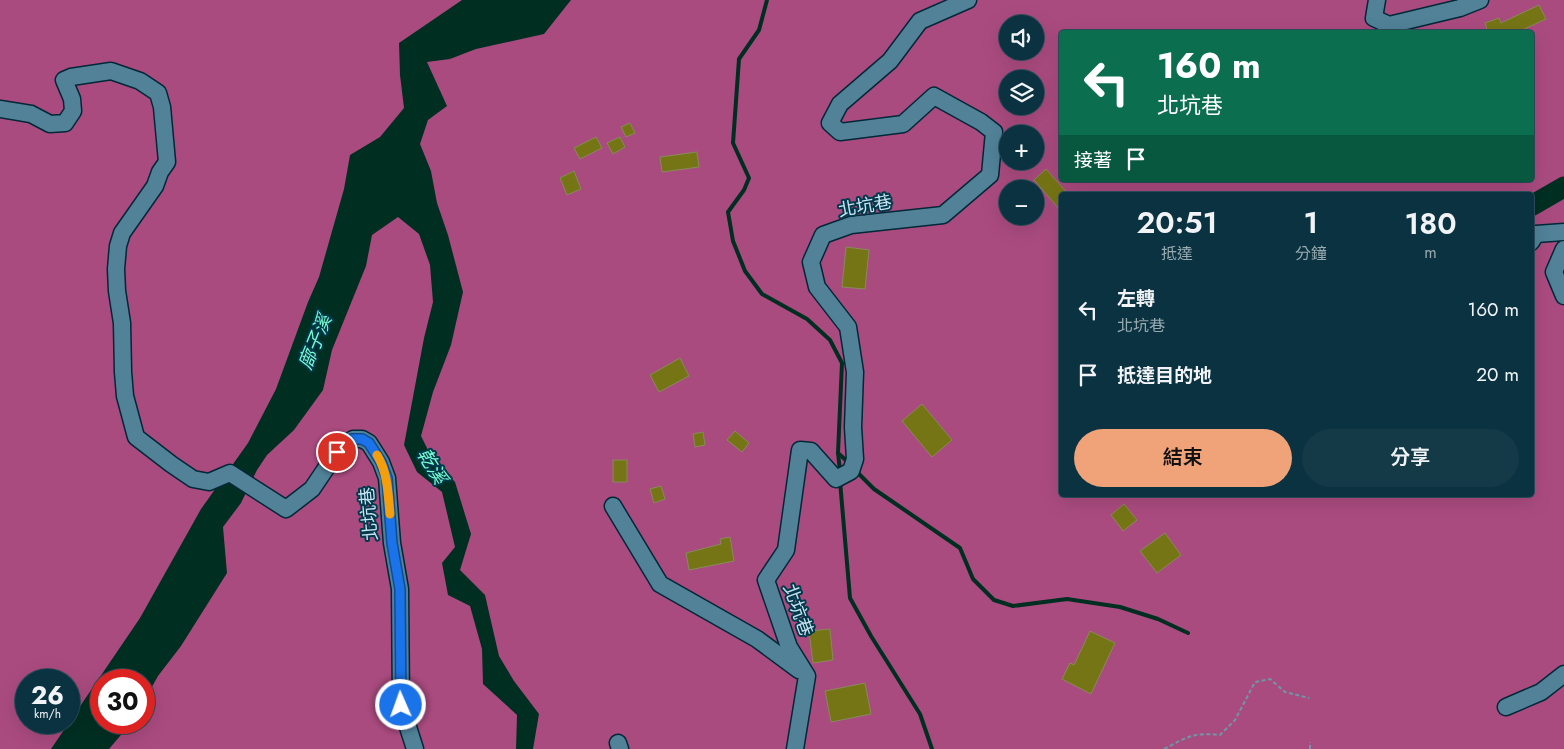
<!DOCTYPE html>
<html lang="zh-TW">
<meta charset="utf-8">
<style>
:root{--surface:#0b3241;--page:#143a48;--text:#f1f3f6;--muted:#9aaab1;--line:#2b4d5a;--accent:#f0a279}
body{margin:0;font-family:Jost,"Noto Sans TC",sans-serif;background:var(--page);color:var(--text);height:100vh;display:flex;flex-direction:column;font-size:19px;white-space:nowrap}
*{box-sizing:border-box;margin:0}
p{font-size:16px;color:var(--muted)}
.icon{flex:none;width:28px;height:28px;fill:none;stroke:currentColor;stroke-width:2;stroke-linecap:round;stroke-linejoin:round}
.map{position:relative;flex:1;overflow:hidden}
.drawer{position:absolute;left:1059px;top:192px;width:475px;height:305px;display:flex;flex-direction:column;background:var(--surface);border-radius:5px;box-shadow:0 5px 20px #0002,0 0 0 1px var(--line)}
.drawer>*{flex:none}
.guide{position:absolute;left:1059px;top:30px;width:475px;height:152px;border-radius:5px;box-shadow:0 5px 20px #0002,0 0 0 1px var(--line);background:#0b6e4f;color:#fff;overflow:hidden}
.fabs{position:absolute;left:999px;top:15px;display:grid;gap:10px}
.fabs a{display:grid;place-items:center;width:45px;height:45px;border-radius:50%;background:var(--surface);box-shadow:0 5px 20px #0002,0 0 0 1px var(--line);font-size:25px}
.speed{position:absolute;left:15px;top:669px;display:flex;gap:10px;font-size:25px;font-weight:700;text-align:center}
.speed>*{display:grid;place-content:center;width:65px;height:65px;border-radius:50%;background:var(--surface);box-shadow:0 5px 20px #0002,0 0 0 1px var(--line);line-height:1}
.speed small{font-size:12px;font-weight:400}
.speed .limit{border:8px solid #d22;background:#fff;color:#111}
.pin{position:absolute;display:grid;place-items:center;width:42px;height:42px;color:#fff;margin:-21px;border:2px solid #fff;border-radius:50%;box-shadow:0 1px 5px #0007}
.me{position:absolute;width:55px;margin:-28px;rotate:358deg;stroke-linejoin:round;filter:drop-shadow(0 0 4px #0008)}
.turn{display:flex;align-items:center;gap:18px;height:105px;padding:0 15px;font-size:22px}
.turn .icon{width:65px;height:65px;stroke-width:2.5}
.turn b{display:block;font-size:35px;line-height:42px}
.then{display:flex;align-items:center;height:48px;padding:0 15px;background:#0003;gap:10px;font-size:19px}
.eta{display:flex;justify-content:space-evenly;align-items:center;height:85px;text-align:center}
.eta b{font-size:30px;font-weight:600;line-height:35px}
.cta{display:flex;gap:10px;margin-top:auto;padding:10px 15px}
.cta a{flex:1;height:58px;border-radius:30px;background:var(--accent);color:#111;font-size:20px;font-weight:600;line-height:58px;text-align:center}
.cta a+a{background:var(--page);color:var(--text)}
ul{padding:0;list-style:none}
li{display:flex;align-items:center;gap:15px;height:65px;padding:0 15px}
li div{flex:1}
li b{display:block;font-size:19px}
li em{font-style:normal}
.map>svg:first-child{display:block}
</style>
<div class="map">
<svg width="1564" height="749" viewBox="0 0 1564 749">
<rect width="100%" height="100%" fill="#0f4357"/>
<!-- forest -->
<path fill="#aa4b7f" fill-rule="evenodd" d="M 0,0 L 1564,0 L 1564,749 L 0,749 ZM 1008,24 L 1035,24 L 1035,51 L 1008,51 ZM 1061,32 L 1531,32 L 1531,180 L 1061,180 ZM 1008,79 L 1035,79 L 1035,106 L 1008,106 ZM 1008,134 L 1035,134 L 1035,161 L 1008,161 ZM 1008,189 L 1035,189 L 1035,216 L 1008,216 ZM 1061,195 L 1531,195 L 1531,495 L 1061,495 ZM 26,680 L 69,680 L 69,722 L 26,722 ZM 101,680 L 144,680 L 144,722 L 101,722 Z"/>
<!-- water -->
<polygon fill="#002f22" points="462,0 571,0 544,34 476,49 450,59 427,62 447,106 428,120 420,144 431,171 437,203 448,235 463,292 451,345 433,392 421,436 432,458 455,482 471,534 460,570 485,595 499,656 514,681 539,714 533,749 516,749 517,715 483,684 482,649 470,606 448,595 442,563 455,547 442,492 417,472 404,445 424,338 433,302 430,265 419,234 398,217 372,235 366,266 332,350 323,390 294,430 267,455 257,470 241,503 223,527 227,573 181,646 158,676 144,701 144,680 101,680 101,722 131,723 109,749 51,749 140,618 201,509 248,443 276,389 308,302 319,277 344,189 350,155 380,137 404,108 400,75 399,43"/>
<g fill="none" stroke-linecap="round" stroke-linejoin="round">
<!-- stream -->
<g stroke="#002f22" stroke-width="4">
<polyline points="767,0 759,30 739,59 733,143 749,178 744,190 728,212 733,241 745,271 762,294 807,319 830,340 842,363 838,453 840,471"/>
<polyline points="838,453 849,463"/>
<polyline points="855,470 874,489 960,548 973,579 994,600 1013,606 1067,599 1120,607 1158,619 1188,633"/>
<polyline points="840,481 850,598 871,636 920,714 932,749"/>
</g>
<!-- river -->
<polyline stroke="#002f22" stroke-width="21" points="1531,206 1564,187"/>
</g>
<!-- building -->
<g fill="#767516" stroke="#88895c">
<polygon points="1539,5 1546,19 1518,32 1481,32 1487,30 1485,23 1499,18 1501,23"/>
<polygon points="630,123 635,133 626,137 621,127"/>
<polygon points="596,137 602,148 580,159 574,148"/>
<polygon points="620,137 625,147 613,154 607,143"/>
<polygon points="697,152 699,167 662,172 660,157"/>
<polygon points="1046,169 1069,195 1061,195 1061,211 1034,180"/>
<polygon points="574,171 581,189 567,195 560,178"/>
<polygon points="846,247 869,250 865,289 842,287"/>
<polygon points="680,358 689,376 659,392 650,375"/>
<polygon points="922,404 952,440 932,457 902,421"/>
<polygon points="735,431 749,443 742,452 727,440"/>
<polygon points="703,432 705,445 695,447 693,434"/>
<rect x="613" y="460" width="14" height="22"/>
<polygon points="661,486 665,499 654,503 650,489"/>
<polygon points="1124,504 1137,520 1123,531 1111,515"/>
<polygon points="1165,533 1181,555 1157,573 1140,551"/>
<polygon points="730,537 734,561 689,570 686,553 721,544 720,539"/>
<polygon points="830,629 833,660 813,663 809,631"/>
<polygon points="1090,631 1115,643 1091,694 1062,679 1070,663 1074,665"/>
<polygon points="865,683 871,714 831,722 825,691"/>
</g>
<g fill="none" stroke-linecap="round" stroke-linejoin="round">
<!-- minor casing -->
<g stroke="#012837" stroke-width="19">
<g id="minor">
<polyline points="1377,0 1374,18 1389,25 1460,8 1480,0"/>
<polyline points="0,109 31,114 50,124 65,123 73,111 72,99 64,80 71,77 111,71 140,81 158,93 162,107 167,162 160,172 155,186 122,233 118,246 116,269 117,291 122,323 123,372 125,396 136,437 171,464 193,479 209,482 230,473 286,509 312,489 337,452 353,439 362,439 369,443 381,462 387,478 392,543 400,589 401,705 415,749"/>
<polyline points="1531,242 1536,234 1564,232"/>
<polyline points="1564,249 1554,272 1564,296"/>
<polyline points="613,506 660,584 757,639 799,670"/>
<polyline points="1506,707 1541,692 1564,674"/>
<polyline points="618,743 620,749"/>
<polyline points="795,749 807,676 789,647 766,580 786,550 800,450 811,451 836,479 851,471 855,459 853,427 855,372 848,327 817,287 811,262 823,235 851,225 943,215 990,175 994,132 981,122 934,96 903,124 840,132 830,123 840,104 890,61 920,21 968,0"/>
</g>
</g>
<!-- path -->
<g stroke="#7096a7" stroke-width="2" stroke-dasharray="4 2.5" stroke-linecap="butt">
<path d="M 1164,749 C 1187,737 1194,732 1220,735 L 1235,720 L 1255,682 L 1270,679 L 1285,692 L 1309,698"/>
<polyline points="1310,749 1310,742"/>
</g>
<!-- minor -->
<use href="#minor" stroke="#518298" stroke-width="16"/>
</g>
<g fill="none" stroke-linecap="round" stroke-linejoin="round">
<!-- route casing -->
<g stroke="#114b97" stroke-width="12">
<polyline id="route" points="337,452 352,439 362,439 369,443 381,462 387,478 392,543 400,589 401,705"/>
</g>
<!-- route -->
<use href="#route" stroke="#1a73e8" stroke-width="9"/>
<!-- slow -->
<path stroke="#f59e0b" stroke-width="9" d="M 377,455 C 388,473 388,494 390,514"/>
</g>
<g text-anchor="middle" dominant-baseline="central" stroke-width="4" stroke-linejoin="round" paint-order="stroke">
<!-- street labels -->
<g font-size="18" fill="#c9e2ef" stroke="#00394c">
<text transform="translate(865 206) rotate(-10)">北坑巷</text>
<text transform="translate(369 514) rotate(-95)">北坑巷</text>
<text transform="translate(798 610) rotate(70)">北坑巷</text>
</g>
<!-- water labels -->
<g font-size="19" font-style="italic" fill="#77fccf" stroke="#00394c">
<text transform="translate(315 342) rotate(-68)">廍子溪</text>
<text transform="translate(432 466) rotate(58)">乾溪</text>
</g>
</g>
</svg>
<div class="fabs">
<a><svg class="icon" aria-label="sound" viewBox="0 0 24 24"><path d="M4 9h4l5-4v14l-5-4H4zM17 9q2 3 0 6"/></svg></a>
<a><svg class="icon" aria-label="layers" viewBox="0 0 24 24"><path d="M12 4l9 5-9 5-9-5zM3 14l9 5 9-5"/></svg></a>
<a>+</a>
<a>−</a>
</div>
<div class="speed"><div>26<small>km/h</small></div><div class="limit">30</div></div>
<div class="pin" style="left:337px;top:452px;background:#d93025"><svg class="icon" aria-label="arrive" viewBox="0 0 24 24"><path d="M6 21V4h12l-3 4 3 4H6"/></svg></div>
<svg class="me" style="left:401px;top:705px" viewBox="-20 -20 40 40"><circle r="17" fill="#1a73e8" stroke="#fff" stroke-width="3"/><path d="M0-11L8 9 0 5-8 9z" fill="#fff"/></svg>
<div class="guide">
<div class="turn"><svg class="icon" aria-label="left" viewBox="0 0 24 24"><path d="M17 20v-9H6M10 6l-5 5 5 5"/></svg><div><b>160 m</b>北坑巷</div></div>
<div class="then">接著<svg class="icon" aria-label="arrive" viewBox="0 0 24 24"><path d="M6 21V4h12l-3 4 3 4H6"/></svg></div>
</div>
<section class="drawer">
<div class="eta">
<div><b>20:51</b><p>抵達</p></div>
<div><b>1</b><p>分鐘</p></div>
<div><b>180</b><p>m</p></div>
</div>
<ul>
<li><svg class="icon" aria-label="left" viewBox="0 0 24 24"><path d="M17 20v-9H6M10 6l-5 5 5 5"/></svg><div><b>左轉</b><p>北坑巷</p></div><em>160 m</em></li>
<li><svg class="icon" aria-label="arrive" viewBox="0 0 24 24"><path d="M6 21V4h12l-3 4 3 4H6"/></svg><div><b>抵達目的地</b></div><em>20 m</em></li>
</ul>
<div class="cta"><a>結束</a><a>分享</a></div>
</section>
</div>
